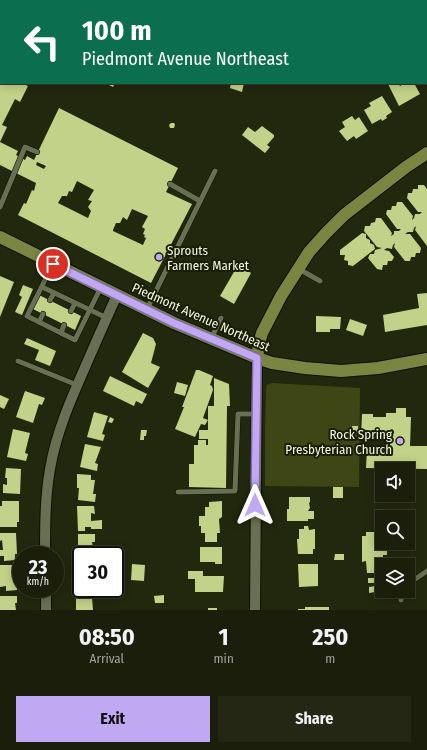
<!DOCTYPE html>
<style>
:root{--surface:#1a1e0a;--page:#232713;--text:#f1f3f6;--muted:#9fa29c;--line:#383c2b;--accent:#c0a8f3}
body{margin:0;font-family:"Fira Sans Condensed",sans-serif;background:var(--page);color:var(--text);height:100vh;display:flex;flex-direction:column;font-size:15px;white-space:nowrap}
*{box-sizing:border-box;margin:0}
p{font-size:13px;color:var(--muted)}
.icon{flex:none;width:22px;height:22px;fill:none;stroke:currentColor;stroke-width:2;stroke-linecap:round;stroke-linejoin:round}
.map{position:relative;height:610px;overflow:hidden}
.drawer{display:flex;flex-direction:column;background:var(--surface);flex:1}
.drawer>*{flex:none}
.guide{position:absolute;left:0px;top:0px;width:427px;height:84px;box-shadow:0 2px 10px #0003,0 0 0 1px var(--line);background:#0b6e4f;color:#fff;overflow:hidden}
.buttons{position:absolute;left:375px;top:462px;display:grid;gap:8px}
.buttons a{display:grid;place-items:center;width:40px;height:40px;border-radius:0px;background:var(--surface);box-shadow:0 2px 10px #0003,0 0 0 1px var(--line);font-size:20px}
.speed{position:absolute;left:12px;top:546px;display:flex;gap:8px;font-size:20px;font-weight:700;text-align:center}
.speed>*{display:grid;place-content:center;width:52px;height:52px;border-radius:50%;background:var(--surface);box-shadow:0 2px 10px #0003,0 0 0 1px var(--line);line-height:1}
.speed small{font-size:10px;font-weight:400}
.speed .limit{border:2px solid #111;border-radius:6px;background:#fff;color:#111}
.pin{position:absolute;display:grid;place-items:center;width:34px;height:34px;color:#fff;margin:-17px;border:2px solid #fff;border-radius:50%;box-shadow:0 1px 4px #0007}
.me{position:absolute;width:44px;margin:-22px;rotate:0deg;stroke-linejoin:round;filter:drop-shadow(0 0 3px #0008)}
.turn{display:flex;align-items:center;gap:14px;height:84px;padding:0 16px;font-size:18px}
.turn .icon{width:52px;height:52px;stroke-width:2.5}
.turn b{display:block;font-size:28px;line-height:34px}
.eta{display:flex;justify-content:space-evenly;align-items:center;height:68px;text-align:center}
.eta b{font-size:24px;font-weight:700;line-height:28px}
.primary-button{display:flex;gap:8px;margin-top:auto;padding:8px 16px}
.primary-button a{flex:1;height:46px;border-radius:0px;background:var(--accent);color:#111;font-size:16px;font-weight:700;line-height:46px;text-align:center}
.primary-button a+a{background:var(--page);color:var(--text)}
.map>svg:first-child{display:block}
</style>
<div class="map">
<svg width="427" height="610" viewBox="0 0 427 610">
<rect width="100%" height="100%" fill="#22280d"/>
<!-- green -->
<polygon fill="#3e4615" points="272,383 360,388 359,487 265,486 265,428 266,389 267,385"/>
<!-- building -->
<g fill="#c2d288" fill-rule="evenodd">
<polygon points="0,83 21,83 28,86 20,102 15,99 2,125 7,127 0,142"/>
<polygon points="105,83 115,83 113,87"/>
<polygon points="231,83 244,83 242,92 230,88"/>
<polygon points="390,83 398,83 400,86 405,83 414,83 420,94 399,106 388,84"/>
<polygon points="382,96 392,112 386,116 387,118 382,121 381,119 372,124 364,110 371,106 369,103"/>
<path d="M 59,108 L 178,168 L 166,192 L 192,204 L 151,283 L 18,215 L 24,203 L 26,204 L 32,190 L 34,191 L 36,183 L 0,165 L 0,142 L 18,151 L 16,155 L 25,160 L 27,156 L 34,160 ZM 37,162 L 46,166 L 44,169 L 36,165 ZM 77,181 L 94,190 L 88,200 L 92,201 L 88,207 L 91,211 L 88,218 L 58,203 L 62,196 L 67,196 L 69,191 L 72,192 ZM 132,209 L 148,216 L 142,227 L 145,229 L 143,234 L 145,235 L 144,237 L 146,238 L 143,245 L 113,231 L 113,230 L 116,223 L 120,223 L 123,217 L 127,220 Z"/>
<polygon points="352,116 355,120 359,117 368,131 356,139 354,136 347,141 339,131 345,127 342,122"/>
<polygon points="171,123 174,123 175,125 174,128 170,128 169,125"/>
<polygon points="262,126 274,135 274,137 267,145 270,147 265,153 242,135 248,127 255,132"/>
<polygon points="418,185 424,185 427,189 427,246 415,230 416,226 414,228 413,232 408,232 405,234 410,234 421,248 420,253 416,253 415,257 411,257 410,261 405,261 394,247 395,243 393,245 392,249 387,248 384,250 389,251 394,257 392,261 388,261 387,265 383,265 382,270 377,269 368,258 370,254 374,254 375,250 382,248 377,247 364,231 365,226 370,226 371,223 375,222 376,218 381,218 392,233 391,236 394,234 394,231 399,231 401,229 397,229 386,214 387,210 391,210 392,206 396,206 397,202 402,202 413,216 412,220 414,218 415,214 420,214 422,212 418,212 407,198 408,193 412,193 413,189 418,189"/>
<polygon points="362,233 366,234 366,238 370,240 370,243 374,245 375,249 353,266 348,265 348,261 344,260 345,255 340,255 340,250"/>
<polygon points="238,265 251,273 234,304 220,296"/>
<polygon points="0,276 14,282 0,317"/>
<polygon points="23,285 33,289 22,315 15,312 22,297 19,295"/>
<polygon points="427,293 427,325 385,332 383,315 419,308 417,294"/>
<polygon points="39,295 81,316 75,330 33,309"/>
<polygon points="316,316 341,317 340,329 330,329 330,332 316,332"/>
<polygon points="350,319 367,325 363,336 346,330"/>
<polygon points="143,333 153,338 156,344 151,363 160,367 148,388 122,372"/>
<polygon points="27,338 56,351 50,366 35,360 39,350 24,344"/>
<polygon points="196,370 199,370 213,376 210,385 212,386 213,390 203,418 208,420 205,425 201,424 195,437 175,429 184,407 182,407"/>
<polygon points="110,376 147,394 142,404 136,401 134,406 103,391"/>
<polygon points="214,378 229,384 230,406 227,406 226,488 189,487 189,464 194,464 194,445 198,445 198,440 206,440 206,445 208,445 208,439 199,439 199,430 208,430 208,406 214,406"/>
<polygon points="177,382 188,385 185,396 174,393"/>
<polygon points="25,391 45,398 42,405 39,404 33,423 16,417"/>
<polygon points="0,395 9,399 4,409 0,407"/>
<polygon points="396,408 406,408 406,417 411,417 410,446 427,446 427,469 366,468 367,449 390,449 390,436 361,436 362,414 373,414 373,417 386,417 386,413 396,413"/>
<polygon points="94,412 108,416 102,434 105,435 103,441 87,437"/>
<polygon points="110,417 114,419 112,423 108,422"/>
<rect x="352" y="426" width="6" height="6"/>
<polygon points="13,429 30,433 25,453 28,454 26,461 7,457"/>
<polygon points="141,430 147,430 146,436 144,436 144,440 140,440"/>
<polygon points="85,444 101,447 95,463 98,464 97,471 80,467"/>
<polygon points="6,468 21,469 20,494 3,493 3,484 7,485 7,478 5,478"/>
<polygon points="77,474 91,475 91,480 95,480 93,494 96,494 95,502 78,500 79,488 77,488"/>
<rect x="333" y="487" width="10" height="11"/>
<polygon points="289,497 310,497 310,502 309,503 310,508 308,511 314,511 314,519 308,519 308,521 287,521 287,509 289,509"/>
<polygon points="2,501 19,501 19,522 17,522 17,527 0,527 0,506 2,506"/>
<polygon points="222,501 222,517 219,519 220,533 217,533 217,542 205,542 205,533 201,533 201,526 199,526 199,516 205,516 205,507 209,507 209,502"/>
<polygon points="77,506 94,506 95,514 91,513 91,521 102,520 102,529 91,529 91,527 85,527 85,531 78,531"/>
<polygon points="304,526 308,526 309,530 315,529 315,549 313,549 313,554 298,554 297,539 299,539 299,529 304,529"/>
<polygon points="366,532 382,532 382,543 387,543 387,555 383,555 382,573 367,573 366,561 362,562 362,536 366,536"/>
<polygon points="0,533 16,533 17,554 15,554 15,560 4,561 4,556 0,556 0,550 3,550 2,540 0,541"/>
<polygon points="78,534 95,534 95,542 92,542 94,555 78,556"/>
<polygon points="200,547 222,547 222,564 215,564 215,562 200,562"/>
<polygon points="335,554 344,554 344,560 334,560"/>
<polygon points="132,564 145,565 144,581 131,580"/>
<polygon points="298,564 318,564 318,586 299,587"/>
<polygon points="0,565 16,565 17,590 6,591 6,586 0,587"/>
<polygon points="78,569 81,569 81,588 80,588"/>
<polygon points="188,571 203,571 203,576 224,576 223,592 195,592 195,579 188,579"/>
<rect x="368" y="578" width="8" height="5"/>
<polygon points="375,586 375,592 369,593 369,587"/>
<polygon points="164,595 164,603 155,603 154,596"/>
<polygon points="0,596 17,596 17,603 15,603 16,610 0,610"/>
<polygon points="92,597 93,610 76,610 76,598"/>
<polygon points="305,607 329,607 329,610 298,610 298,609 305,609"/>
<rect x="208" y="608" width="9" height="2"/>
</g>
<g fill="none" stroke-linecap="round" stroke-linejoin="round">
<!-- lane casing -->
<g stroke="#0c1000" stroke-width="6">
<g id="lane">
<polyline points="170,184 200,201"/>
<polyline points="0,207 25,147 37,152"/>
<polyline points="53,264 27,316 75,340 101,287"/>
<polyline points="299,269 320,281"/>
<polyline points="42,287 107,318"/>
<polyline points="50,300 54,293"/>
<polyline points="147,309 215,171"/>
<polyline points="71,311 75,303"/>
<polyline points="39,322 43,314"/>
<polyline points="61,333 64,325"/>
<polyline points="211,339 221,318"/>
<polyline points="18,361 77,385"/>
<polyline points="178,492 235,491 238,414 256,414"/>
<polyline points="408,584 427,571"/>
<polyline points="401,600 402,591"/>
</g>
</g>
<!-- street casing -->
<g stroke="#0c1000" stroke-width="12">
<g id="street">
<polyline points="181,0 182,1"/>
<polyline points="341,1 342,0"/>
<path d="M 45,555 C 45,526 45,498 50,469 C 56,433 71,399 86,365 C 96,342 106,319 117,295"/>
<polyline points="46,589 46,610"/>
<polyline points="255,610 257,358"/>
</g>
</g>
<!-- secondary casing -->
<g stroke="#0c1000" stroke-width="14">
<g id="secondary">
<polyline points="0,237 174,323 257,358 272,363 305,368 341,371 378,368 427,359"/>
<polyline points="257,358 259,344 262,333 281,296 309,252 326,233 344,215 406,167 427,153"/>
</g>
</g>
<!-- lane -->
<use href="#lane" stroke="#696f52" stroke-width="5"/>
<!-- street -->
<use href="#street" stroke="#696f52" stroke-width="10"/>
<!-- secondary -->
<use href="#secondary" stroke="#7a8541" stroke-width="12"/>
</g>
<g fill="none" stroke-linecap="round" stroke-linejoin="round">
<!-- route casing -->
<g stroke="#7d6d9e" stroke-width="10">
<polyline id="route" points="53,264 174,323 257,358 255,505"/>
</g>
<!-- route -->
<use href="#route" stroke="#c0a8f3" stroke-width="7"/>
</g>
<!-- markers -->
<g fill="#c0a8f3" stroke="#191e04" stroke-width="1.5">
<circle cx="159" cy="257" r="4"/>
<circle cx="400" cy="441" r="4"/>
</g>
<g text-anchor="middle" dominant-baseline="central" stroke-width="4" stroke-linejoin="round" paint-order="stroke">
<!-- poi labels -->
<g font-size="13" fill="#f2f7e6" stroke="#191e04" text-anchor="start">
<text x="167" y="250">Sprouts<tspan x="167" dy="15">Farmers Market</tspan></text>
<text x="392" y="434" text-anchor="end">Rock Spring<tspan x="392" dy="15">Presbyterian Church</tspan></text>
</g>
<!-- street labels -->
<g font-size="13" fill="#f2f7e6" stroke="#191e04">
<text transform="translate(201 317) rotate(24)">Piedmont Avenue Northeast</text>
</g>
</g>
</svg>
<div class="buttons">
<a><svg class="icon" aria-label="sound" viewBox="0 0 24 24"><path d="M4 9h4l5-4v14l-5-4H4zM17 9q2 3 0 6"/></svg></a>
<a><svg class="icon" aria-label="search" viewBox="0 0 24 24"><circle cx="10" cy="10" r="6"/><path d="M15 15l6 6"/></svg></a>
<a><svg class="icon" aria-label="layers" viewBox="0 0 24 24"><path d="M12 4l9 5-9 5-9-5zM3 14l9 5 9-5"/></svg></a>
</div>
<div class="speed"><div>23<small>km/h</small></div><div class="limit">30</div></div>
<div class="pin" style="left:53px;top:264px;background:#d93025"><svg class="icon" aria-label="arrive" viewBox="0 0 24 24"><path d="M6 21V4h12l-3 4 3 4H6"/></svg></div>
<svg class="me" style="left:255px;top:505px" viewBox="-20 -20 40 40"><path d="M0-17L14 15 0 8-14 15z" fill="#c0a8f3" stroke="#fff" stroke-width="4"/></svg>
<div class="guide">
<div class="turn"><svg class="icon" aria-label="left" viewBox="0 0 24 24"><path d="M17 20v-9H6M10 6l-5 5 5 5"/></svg><div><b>100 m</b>Piedmont Avenue Northeast</div></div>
</div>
</div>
<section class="drawer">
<div class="eta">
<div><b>08:50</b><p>Arrival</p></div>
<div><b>1</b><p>min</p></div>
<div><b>250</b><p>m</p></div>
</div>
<div class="primary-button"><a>Exit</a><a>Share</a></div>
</section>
